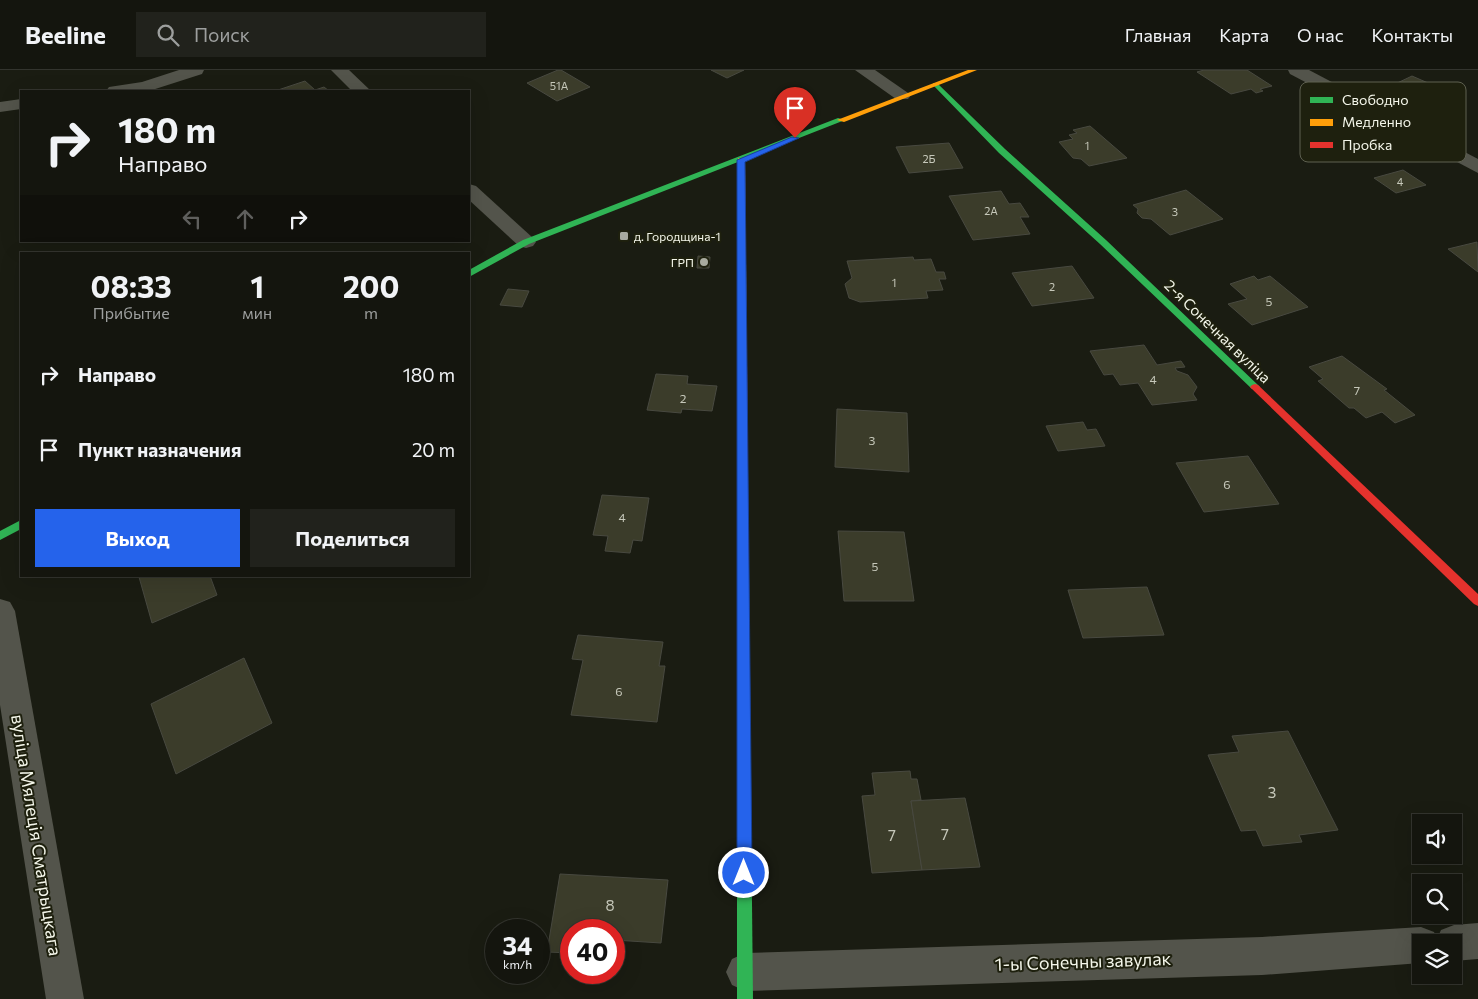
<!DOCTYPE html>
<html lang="ru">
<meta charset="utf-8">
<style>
:root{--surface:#14150e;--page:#21221c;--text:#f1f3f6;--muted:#9d9f9e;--line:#33342e;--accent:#2563eb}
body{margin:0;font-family:Commissioner,sans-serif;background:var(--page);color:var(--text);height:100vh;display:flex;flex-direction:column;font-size:19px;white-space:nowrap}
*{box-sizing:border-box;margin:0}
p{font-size:16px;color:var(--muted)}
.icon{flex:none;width:28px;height:28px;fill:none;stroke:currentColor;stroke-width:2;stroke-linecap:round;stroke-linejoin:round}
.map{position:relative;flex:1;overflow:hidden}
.drawer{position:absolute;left:20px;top:182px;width:450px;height:325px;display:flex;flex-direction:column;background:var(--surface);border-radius:0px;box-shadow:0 5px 20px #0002,0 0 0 1px var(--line)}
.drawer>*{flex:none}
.banner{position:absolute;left:20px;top:20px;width:450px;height:152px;border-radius:0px;box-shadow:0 5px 20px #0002,0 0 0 1px var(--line);background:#14150e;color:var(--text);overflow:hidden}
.controls{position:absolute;left:1412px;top:744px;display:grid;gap:10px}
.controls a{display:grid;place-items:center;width:50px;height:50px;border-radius:0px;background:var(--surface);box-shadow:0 5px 20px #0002,0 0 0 1px var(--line);font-size:25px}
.speed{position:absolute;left:485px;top:849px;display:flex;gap:10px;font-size:25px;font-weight:700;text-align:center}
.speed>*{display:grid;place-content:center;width:65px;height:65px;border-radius:50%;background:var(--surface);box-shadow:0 5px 20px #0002,0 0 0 1px var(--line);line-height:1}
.speed small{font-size:12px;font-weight:400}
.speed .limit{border:8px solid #d22;background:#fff;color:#111}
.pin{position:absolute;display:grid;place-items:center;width:42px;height:42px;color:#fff;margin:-51px -21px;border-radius:50% 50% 50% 0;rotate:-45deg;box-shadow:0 0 5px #0007}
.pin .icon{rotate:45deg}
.me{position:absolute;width:55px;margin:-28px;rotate:0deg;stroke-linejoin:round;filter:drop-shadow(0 0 4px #0008)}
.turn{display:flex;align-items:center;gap:18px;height:105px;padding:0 15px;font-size:22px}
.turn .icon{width:65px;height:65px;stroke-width:2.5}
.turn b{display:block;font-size:35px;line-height:42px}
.lanes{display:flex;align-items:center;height:48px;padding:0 15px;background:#0003;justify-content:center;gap:25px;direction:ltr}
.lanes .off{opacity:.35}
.eta{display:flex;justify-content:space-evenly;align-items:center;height:85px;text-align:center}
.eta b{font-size:30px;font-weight:700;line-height:35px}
.action{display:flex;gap:10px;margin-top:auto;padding:10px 15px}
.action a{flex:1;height:58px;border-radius:0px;background:var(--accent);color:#fff;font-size:20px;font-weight:700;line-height:58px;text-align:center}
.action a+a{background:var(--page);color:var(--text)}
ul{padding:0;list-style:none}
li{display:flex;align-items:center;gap:15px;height:75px;padding:0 15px}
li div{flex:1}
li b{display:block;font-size:19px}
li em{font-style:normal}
header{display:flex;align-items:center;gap:30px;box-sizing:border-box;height:70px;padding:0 25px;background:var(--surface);border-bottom:1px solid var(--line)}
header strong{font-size:24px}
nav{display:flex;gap:28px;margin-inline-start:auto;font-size:18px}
.search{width:350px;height:45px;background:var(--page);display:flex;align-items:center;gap:12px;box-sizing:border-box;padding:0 18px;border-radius:0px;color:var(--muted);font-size:19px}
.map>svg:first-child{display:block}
</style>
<header>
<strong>Beeline</strong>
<div class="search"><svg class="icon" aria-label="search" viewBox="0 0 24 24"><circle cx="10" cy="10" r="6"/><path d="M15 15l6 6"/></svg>Поиск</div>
<nav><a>Главная</a><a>Карта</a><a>О нас</a><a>Контакты</a></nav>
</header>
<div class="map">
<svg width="1478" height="929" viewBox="0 0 1478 929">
<rect width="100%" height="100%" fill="#1a1c12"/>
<!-- building -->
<g fill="#3b3c2a" stroke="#484940">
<polygon points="558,0 561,0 590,17 557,31 527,13"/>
<polygon points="711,0 744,0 727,8"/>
<polygon points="1204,0 1247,0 1272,16 1260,19 1263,21 1256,23 1251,19 1231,24 1197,2"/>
<polygon points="1412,6 1458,26 1437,37 1408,25 1411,23 1393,15"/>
<polygon points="305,11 315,20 324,17 329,21 275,21"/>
<polygon points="1090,56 1127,88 1089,96 1081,89 1073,88 1059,72 1073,69 1069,65 1077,63 1073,60"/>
<polygon points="949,73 963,98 909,103 896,77"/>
<polygon points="1403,100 1426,115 1396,123 1374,108"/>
<polygon points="1186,120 1223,149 1170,165 1151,149 1142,148 1137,143 1138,139 1133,135"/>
<polygon points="1001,121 1009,134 1020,133 1029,147 1020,147 1030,164 973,170 949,126"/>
<polygon points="1477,172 1478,202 1448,179"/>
<polygon points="698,186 710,187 709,198 697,198"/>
<polygon points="913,187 914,190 931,189 936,202 944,202 946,209 939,209 943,220 926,221 928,228 860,232 849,228 845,214 852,208 847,191"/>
<polygon points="1072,196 1094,228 1032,236 1012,203"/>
<polygon points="1254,206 1258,210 1270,206 1308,237 1252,255 1228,234 1247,229 1230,214"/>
<polygon points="508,219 529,221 522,237 500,235"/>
<polygon points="1144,275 1157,295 1181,291 1185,297 1175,298 1177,301 1188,305 1197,317 1193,324 1197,330 1152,335 1138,313 1120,315 1113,304 1104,305 1090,281"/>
<polygon points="1342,286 1387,319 1384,320 1415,345 1395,353 1382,342 1366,348 1354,338 1349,338 1318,311 1323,309 1309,297"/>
<polygon points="656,304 688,306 687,314 717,316 712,341 682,339 681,343 647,340"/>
<polygon points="837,339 907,343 909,402 835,397"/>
<polygon points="1083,352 1087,360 1096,359 1105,376 1058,381 1046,356"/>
<polygon points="1248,386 1279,434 1204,442 1176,393"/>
<polygon points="602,425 649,428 642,471 633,470 630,483 605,481 608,466 593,465"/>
<polygon points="838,461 904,462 914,531 844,531"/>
<polygon points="210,506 217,525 152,553 139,507"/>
<polygon points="1147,517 1164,565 1083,568 1068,520"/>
<polygon points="578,565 663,572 659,596 665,596 657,652 571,645 583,590 572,589"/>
<polygon points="244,588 272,653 176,704 151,634"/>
<polygon points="1288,661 1338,760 1299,765 1302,772 1263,776 1256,760 1241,761 1208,685 1239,682 1232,666"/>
<polygon points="910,701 911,709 917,709 921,730 911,731 922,800 872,803 862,726 875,725 872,703"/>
<polygon points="965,728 980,797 922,800 911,731"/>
<polygon points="560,804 668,810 661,873 614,870 614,860 571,860 571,883 547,882"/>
</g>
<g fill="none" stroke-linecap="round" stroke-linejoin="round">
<!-- street -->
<g fill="#53544b" fill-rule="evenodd">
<polygon points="179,0 204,0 202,4 149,21 106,21 109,17 142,12"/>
<polygon points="331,0 349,0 371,21 352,21"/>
<polygon points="855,0 875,0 911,25 908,29 896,29"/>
<polygon points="1288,0 1309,0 1478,89 1478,103 1290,4"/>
<polygon points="21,29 21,39 0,42 0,32"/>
<polygon points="469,114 476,116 533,168 536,172 533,176 526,178 519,176 469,130"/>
<polygon points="0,529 10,532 15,541 84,929 46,929 0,635"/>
<polygon points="1478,853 1478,889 1454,891 1454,872 1421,872 1421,893 1262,905 745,921 732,915 726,902 732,889 745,883 1262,867 1421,857 1434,862 1437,869 1441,860 1454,855"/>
</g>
<!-- fast -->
<g fill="#30b455" fill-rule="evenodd">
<polygon points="933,13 937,13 1005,79 1106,170 1258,315 1260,317 1258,319 1252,319 1100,174 999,83 933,15"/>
<polygon points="838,48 845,50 529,174 469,207 469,200 523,170"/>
<polygon points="21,450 21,459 0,470 0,461"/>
<polygon points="743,539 747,540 749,544 753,929 737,929 737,544 739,540"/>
</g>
<!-- slow -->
<g fill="#ff9f0a" fill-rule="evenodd">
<polygon points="968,0 977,0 844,52 837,50"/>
<polygon points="738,88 745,90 747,293 742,296 737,293"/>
</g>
<!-- jam -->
<g fill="#e5322d" fill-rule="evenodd">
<polygon points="742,290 747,293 749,544 747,548 743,549 739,548 737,544 737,293"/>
<polygon points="1255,314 1258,315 1478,524 1478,536 1474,534 1252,319 1250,317 1252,315"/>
</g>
</g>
<!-- route -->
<polygon fill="#2563eb" stroke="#184099" points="792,67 799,68 745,92 752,803 750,808 744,810 739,808 737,803 737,90"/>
<!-- markers -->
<g fill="#a8aa9e" stroke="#1e200e" stroke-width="2">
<rect x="619" y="161" width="10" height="10" rx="2.5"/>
<circle cx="704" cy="192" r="5"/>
</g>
<g text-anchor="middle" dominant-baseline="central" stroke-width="4" stroke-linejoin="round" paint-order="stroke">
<!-- far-number labels -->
<g font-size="11" fill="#c6c8ba">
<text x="559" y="15">51А</text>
<text x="1087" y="75">1</text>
<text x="929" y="88">2Б</text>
<text x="1400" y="111">4</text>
<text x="991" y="140">2А</text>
<text x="1175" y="141">3</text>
<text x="894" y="212">1</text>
<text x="1052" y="216">2</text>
</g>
<!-- far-poi labels -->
<g font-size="12" fill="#f4f6ea" stroke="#1e200e" text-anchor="start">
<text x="634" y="166">д. Городщина-1</text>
<text x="694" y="192" text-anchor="end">ГРП</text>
</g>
<!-- number labels -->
<g font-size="12" fill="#c6c8ba">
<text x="1269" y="231">5</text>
<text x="1153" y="309">4</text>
<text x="1357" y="320">7</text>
<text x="683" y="328">2</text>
<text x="872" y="370">3</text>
<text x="1227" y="414">6</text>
<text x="622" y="447">4</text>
<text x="875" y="496">5</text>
<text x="619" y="621">6</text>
</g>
<!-- street labels -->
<g font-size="15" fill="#f4f6ea" stroke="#1e200e">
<text transform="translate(1218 261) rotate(44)">2-я Сонечная вуліца</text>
</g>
<!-- near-number labels -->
<g font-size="15" fill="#c6c8ba">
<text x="1272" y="722">3</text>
<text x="945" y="764">7</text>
<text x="892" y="765">7</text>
<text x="610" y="835">8</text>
</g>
<!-- near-street labels -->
<g font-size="18" fill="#f4f6ea" stroke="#1e200e">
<text transform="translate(37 765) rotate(81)">вуліца Мялеція Сматрыцкага</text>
<text transform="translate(1083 891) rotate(-2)">1-ы Сонечны завулак</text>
</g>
</g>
<!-- legend -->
<rect x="1300" y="12" width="166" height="80" rx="8" fill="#1e200e" stroke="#5e6050" stroke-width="1"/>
<rect x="1310" y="27" width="23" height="6" fill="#30b455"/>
<rect x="1310" y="49" width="23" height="7" fill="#ff9f0a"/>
<rect x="1310" y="72" width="23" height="6" fill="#e5322d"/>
<g font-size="14" fill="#f4f6ea">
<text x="1342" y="35">Свободно</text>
<text x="1342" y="57">Медленно</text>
<text x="1342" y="80">Пробка</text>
</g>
</svg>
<div class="controls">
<a><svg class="icon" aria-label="sound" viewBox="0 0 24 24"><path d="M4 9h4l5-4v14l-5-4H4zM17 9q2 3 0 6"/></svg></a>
<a><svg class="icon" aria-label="search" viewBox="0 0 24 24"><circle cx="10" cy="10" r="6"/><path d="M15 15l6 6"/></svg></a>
<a><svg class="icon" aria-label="layers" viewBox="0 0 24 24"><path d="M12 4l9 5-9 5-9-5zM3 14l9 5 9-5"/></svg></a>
</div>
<div class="speed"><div>34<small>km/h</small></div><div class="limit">40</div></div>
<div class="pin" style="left:795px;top:68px;background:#d93025"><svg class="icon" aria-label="arrive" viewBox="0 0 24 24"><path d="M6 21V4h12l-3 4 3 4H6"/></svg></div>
<svg class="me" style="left:744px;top:803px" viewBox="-20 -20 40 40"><circle r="17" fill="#2563eb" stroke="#fff" stroke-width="3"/><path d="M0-11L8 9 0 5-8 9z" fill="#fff"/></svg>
<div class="banner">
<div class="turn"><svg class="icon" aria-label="right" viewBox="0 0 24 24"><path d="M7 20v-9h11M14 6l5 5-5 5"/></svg><div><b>180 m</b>Направо</div></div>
<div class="lanes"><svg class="icon off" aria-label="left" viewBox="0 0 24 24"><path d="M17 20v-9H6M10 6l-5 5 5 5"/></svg><svg class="icon off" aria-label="ahead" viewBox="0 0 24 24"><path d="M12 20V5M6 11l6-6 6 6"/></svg><svg class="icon" aria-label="right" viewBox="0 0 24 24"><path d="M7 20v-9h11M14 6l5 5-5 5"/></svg></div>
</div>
<section class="drawer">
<div class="eta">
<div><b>08:33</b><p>Прибытие</p></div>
<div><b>1</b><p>мин</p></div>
<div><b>200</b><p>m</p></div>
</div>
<ul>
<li><svg class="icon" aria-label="right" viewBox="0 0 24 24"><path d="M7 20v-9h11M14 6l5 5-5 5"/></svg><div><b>Направо</b></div><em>180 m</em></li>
<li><svg class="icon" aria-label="arrive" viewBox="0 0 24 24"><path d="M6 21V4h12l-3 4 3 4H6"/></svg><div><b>Пункт назначения</b></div><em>20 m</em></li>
</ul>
<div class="action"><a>Выход</a><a>Поделиться</a></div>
</section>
</div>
